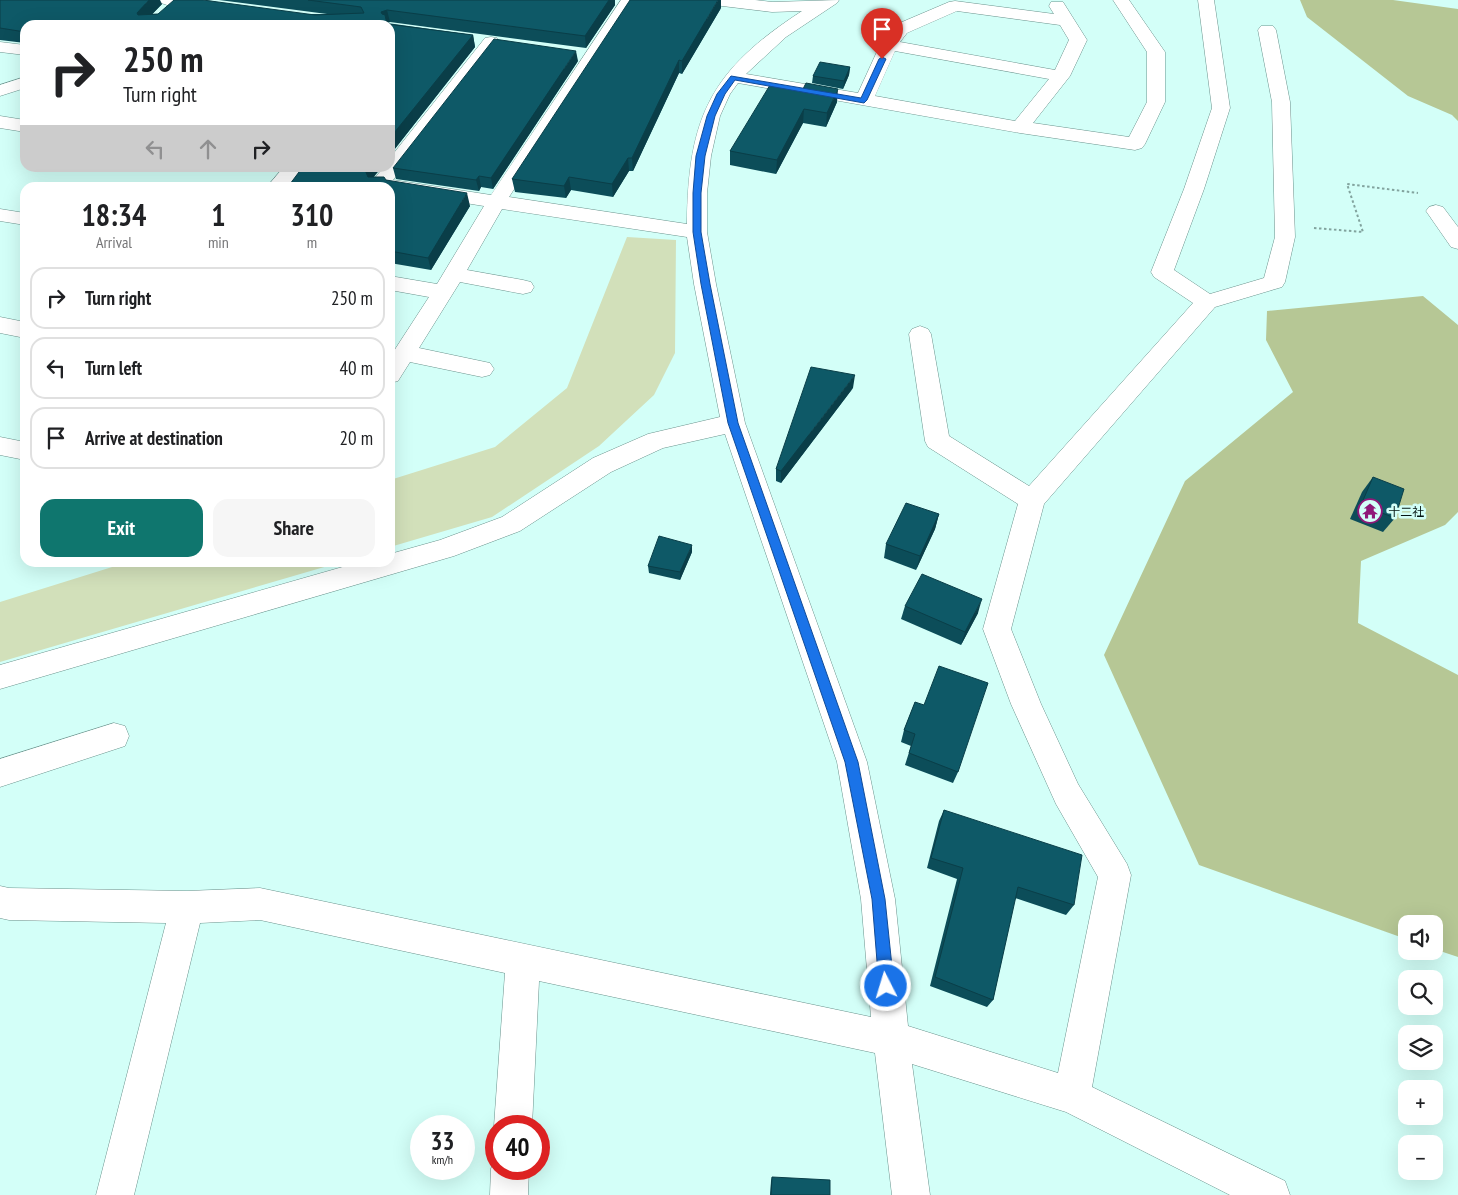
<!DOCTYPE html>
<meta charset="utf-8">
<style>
:root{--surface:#fff;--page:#f6f6f6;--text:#202124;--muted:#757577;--line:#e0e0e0;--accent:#0f766e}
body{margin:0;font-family:"PT Sans Narrow","Noto Sans JP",sans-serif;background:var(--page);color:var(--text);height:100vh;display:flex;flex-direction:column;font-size:19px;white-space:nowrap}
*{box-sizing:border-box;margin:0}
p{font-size:16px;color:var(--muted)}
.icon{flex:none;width:28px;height:28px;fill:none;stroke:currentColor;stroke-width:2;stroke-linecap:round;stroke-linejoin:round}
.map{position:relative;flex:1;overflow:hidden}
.sheet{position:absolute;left:20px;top:182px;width:375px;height:385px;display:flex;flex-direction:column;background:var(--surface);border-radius:15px;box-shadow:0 5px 20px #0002}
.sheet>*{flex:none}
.top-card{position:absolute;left:20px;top:20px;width:375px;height:152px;border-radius:15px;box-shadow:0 5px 20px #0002;background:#fff;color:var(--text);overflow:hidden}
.buttons{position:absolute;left:1398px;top:915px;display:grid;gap:10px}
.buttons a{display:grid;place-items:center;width:45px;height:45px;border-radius:10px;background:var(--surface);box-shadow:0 5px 20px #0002;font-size:25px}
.speed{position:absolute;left:410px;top:1115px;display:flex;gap:10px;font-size:25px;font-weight:700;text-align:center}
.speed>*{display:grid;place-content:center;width:65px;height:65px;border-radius:50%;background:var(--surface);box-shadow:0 5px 20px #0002;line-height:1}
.speed small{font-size:12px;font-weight:400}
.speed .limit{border:8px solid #d22;background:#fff;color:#111}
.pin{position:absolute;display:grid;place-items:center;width:42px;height:42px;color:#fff;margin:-51px -21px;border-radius:50% 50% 50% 0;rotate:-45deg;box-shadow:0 0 5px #0007}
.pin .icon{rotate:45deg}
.me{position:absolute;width:55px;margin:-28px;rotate:355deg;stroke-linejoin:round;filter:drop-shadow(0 0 4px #0008)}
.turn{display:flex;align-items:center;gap:18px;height:105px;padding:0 20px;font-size:22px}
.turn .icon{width:65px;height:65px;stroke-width:2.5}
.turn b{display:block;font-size:35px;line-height:42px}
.lanes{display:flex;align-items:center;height:48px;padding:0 20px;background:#0003;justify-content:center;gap:25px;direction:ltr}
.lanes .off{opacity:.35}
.eta{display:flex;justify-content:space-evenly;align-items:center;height:85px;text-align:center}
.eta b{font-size:30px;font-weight:600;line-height:35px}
.action{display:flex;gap:10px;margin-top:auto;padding:10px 20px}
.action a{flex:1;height:58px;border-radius:15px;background:var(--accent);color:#fff;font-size:20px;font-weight:600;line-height:58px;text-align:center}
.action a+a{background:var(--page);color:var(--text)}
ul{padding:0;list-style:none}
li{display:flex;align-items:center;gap:15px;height:62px;margin:0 10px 8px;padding:0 10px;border:2px solid var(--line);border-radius:15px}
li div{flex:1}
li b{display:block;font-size:19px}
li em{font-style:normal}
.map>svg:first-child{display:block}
</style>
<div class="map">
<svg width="1458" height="1195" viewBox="0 0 1458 1195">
<rect width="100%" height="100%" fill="#d3fff8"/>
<!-- green -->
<g fill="#d2e0ba">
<polygon points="627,237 676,240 675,353 654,395 599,446 492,517 390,547 390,480 495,447 567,388"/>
<polygon points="125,563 125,562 338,563 0,662 0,602"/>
</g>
<!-- forest -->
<g fill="#b6c795">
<polygon points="1300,0 1393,0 1458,9 1458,121 1452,115 1408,96 1307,17"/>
<polygon points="1423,296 1458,325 1458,512 1445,525 1361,561 1358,623 1458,675 1458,957 1434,949 1434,924 1406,924 1406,939 1199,865 1104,655 1185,481 1293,392 1266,340 1267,311"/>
</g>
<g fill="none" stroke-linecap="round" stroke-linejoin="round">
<!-- minor casing -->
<g stroke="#6b938d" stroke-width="1">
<g id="minor">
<polygon points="159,0 203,0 216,2 218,6 216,10 210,11 167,5 161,3"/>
<path d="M 621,0 L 637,0 L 509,197 L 687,224 C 688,116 711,70 802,11 L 772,12 L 714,5 L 708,3 L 706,0 L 755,0 L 772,2 L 839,0 L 837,3 L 786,37 L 746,74 L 858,93 L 880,45 L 895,25 L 949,2 L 955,1 L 1054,14 L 1049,6 L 1051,2 L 1063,2 L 1087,40 L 1070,76 L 1033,123 L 1129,137 L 1147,102 L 1147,52 L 1113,0 L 1129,0 L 1165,52 L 1165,102 L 1145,144 L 1142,148 L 1135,150 L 1020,133 L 738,83 L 730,94 L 720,116 L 711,156 L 707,193 L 707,232 L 716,284 L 745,423 L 867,762 L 895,899 L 908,1026 L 1058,1073 L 1098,877 L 1056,804 L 1011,704 L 983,629 L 1018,504 L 928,447 L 925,441 L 909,334 L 912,329 L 920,326 L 928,329 L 931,334 L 949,436 L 1029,486 L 1193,303 L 1154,277 L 1151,272 L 1184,189 L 1212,108 L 1198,0 L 1214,0 L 1230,108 L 1204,189 L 1174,270 L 1210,294 L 1264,278 L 1275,237 L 1272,102 L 1258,30 L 1261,26 L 1273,26 L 1276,30 L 1290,102 L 1295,237 L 1285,282 L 1282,287 L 1215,307 L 1044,504 L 1011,629 L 1041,704 L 1078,784 L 1127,864 L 1131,875 L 1092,1087 L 1285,1181 L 1290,1195 L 1230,1195 L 1066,1112 L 912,1064 L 930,1195 L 892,1195 L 875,1053 L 539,981 L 532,1126 L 496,1126 L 496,1131 L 494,1126 L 505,973 L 260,920 L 200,923 L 134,1195 L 96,1195 L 166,923 L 9,920 L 0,918 L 0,886 L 9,888 L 187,891 L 260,888 L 871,1017 L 861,899 L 837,762 L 725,434 L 663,448 L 611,472 L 520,531 L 454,556 L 0,689 L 0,665 L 360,562 L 390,562 L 390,554 L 440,540 L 502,517 L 593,458 L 648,434 L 720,417 L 694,284 L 687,237 L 502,209 L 467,270 L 523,280 L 531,282 L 534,287 L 531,292 L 523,294 L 460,282 L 419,348 L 490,363 L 494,369 L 490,375 L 482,377 L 410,362 L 398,381 L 390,383 L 390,357 L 429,297 L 390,290 L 390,276 L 437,284 L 484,206 L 390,191 L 390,188 L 372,188 L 370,184 L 383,168 L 390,168 L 390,158 L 485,38 L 491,37 L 497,38 L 500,42 L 393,180 L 491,195 ZM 957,11 L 1060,25 L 1069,40 L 1055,70 L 900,42 L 907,33 ZM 895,51 L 1049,79 L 1015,121 L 875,96 Z"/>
<polygon points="0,42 25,45 25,55 0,52"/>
<polygon points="25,77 25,88 0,96 0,85"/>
<polygon points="0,116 25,120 25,132 0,128"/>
<polygon points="283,168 303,168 287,188 266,188"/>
<polygon points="1436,205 1443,207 1458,227 1458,249 1451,247 1426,211 1429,207"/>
<polygon points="0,209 25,213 25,225 0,221"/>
<polygon points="0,317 25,322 25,338 0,333"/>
<polygon points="0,437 25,442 25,460 0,455"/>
<polygon points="114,723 125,726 129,736 125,746 0,787 0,759"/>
<polygon points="496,1156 496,1169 529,1169 528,1195 490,1195 491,1169"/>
</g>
</g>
<!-- path -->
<polyline stroke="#82a39e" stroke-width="2" stroke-dasharray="2.5 2.5" stroke-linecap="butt" points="1314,228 1363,232 1347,184 1418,193"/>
<!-- minor -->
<use href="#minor" fill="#fff" fill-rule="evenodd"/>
</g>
<!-- wall -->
<g fill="#0c4d59">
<polygon points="0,0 162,4 152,14 327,14 219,0 615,0 615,5 586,48 390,22 387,23 473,35 475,47 390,155 390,25 25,25 25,43 0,40"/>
<polygon points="721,8 682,74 679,73 633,171 629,171 613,197 571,190 566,198 515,192 512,179"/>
<polygon points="578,61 493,189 481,187 479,191 396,179 393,168"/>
<polygon points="850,67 849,75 843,89 812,83 813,76"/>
<polygon points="802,91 837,102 826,127 803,123 776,174 730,165 730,151"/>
<polygon points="302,168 381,168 373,177 386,180 470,206 431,270 390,263 390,188"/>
<polygon points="853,388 781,483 776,481 776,469"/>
<polygon points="1373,477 1395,518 1383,532 1350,519 1362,492"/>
<polygon points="939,514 935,529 916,570 884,558 886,544"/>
<polygon points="692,552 680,580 649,573 648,566"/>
<polygon points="905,606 978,613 961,645 901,619"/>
<polygon points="915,702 958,772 953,783 905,765 911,746 901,742 904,730"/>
<polygon points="944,810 1074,905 1066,915 1015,898 993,1000 987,1007 930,986 957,879 927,868 939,821"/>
<polygon points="772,1177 830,1195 770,1195 771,1181"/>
</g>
<!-- shaded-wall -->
<g fill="#0a3e48">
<polygon points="149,0 160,0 162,4 142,25 137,13"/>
<polygon points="609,0 615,0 615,5 586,48 585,36"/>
<polygon points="718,0 721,0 721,8 682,74 682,61"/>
<polygon points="387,10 390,22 387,23 388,25 384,24 381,12"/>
<polygon points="473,35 475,47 390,155 390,138"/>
<polygon points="576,51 578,61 493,189 491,178"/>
<polygon points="679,60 679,73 633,171 632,158"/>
<polygon points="850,67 849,75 843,89 844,81"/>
<polygon points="838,89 837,102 826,127 827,113"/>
<polygon points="804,109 803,123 776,174 777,160"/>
<polygon points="628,158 629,171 613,197 612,184"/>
<polygon points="367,168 381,168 369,183 365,170"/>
<polygon points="479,176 481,187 479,191 476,180"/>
<polygon points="569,177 571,190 566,198 564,186"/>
<polygon points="467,193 470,206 431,270 428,258"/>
<polygon points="855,375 853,388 781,483 781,471"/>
<polygon points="939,514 935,529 916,570 920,556"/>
<polygon points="692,545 692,552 680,580 680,572"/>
<polygon points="982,599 978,613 961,645 965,632"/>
</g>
<!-- building -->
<g fill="#0e5967" stroke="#0a3e48">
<polygon points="0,0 149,0 137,13 138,15 158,14 174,0 203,0 315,15 364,13 361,7 308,0 609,0 585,36 387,10 381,12 382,14 385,15 387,24 473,35 390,138 390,25 25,25 25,32 0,28"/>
<polygon points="630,0 718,0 682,61 679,60 632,158 628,158 612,184 569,177 564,186 512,179"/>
<polygon points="494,39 576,51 491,178 479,176 476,180 393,168"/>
<polygon points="820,62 850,67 844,81 813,76"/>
<polygon points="806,83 838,89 827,113 804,109 777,160 730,151 770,85 802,91"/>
<polygon points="302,168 367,168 365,170 368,177 384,177 386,180 467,193 428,258 390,251 390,188 287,188"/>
<polygon points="811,367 855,375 781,471 776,469"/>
<polygon points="1373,477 1404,489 1395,518 1361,505"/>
<polygon points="906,503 939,514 920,556 886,544"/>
<polygon points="659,536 692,545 680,572 648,566"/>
<polygon points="922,574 982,599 965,632 905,606"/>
<polygon points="939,666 988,683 958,772 909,753 915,734 904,730 915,702 924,705"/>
<polygon points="944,810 1082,855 1074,905 1018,887 993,1000 935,977 963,868 931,858"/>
<polygon points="772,1177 830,1180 830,1195 771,1195"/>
</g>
<!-- route -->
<polygon fill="#1a73e8" stroke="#114b97" points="882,57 886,59 867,100 864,103 735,80 725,94 715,116 705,156 701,193 701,232 710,284 738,423 858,762 885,899 894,986 892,991 886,993 881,991 879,986 872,899 845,762 728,423 701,284 693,232 693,193 696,156 707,116 717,94 731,76 861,98 879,59"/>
<!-- icons -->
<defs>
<g id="temple-ring" transform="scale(1.25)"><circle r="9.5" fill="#d3fff8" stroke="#8f1878" stroke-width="1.5"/><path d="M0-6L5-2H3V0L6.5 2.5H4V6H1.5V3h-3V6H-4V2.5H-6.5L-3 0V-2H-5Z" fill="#8f1878"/></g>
</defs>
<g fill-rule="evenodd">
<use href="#temple-ring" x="1370" y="511"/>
</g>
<g text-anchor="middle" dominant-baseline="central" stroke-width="5" stroke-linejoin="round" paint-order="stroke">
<!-- poi labels -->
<g font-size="12" fill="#051513" stroke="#d3fff8" text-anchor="start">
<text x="1388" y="511">十二社</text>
</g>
</g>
</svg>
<div class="buttons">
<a><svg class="icon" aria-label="sound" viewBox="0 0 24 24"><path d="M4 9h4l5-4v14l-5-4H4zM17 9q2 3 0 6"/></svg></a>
<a><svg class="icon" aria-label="search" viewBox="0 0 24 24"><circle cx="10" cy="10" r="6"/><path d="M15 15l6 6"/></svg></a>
<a><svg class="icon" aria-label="layers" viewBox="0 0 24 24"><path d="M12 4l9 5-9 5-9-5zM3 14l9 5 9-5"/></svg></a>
<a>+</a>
<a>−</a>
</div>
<div class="speed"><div>33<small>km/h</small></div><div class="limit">40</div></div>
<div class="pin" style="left:882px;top:59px;background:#d93025"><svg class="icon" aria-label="arrive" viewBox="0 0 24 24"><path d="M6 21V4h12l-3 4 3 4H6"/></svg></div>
<svg class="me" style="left:886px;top:986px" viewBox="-20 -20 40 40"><circle r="17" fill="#1a73e8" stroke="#fff" stroke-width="3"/><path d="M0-11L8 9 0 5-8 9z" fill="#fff"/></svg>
<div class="top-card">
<div class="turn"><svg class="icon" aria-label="right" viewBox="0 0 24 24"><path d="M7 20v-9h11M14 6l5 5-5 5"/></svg><div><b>250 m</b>Turn right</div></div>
<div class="lanes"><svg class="icon off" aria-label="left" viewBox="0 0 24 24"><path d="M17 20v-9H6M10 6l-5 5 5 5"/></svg><svg class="icon off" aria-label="ahead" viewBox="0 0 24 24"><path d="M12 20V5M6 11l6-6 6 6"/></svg><svg class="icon" aria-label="right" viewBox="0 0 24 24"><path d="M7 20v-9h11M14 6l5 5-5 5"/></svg></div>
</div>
<section class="sheet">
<div class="eta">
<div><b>18:34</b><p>Arrival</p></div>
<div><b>1</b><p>min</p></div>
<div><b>310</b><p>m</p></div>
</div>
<ul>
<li><svg class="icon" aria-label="right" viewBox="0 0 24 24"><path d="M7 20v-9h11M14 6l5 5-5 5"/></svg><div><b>Turn right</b></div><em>250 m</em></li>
<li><svg class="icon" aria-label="left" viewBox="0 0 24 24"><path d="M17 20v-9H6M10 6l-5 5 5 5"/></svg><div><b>Turn left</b></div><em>40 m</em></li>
<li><svg class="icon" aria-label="arrive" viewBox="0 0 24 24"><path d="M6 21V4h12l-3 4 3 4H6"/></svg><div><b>Arrive at destination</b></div><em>20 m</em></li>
</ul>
<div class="action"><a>Exit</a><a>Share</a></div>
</section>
</div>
